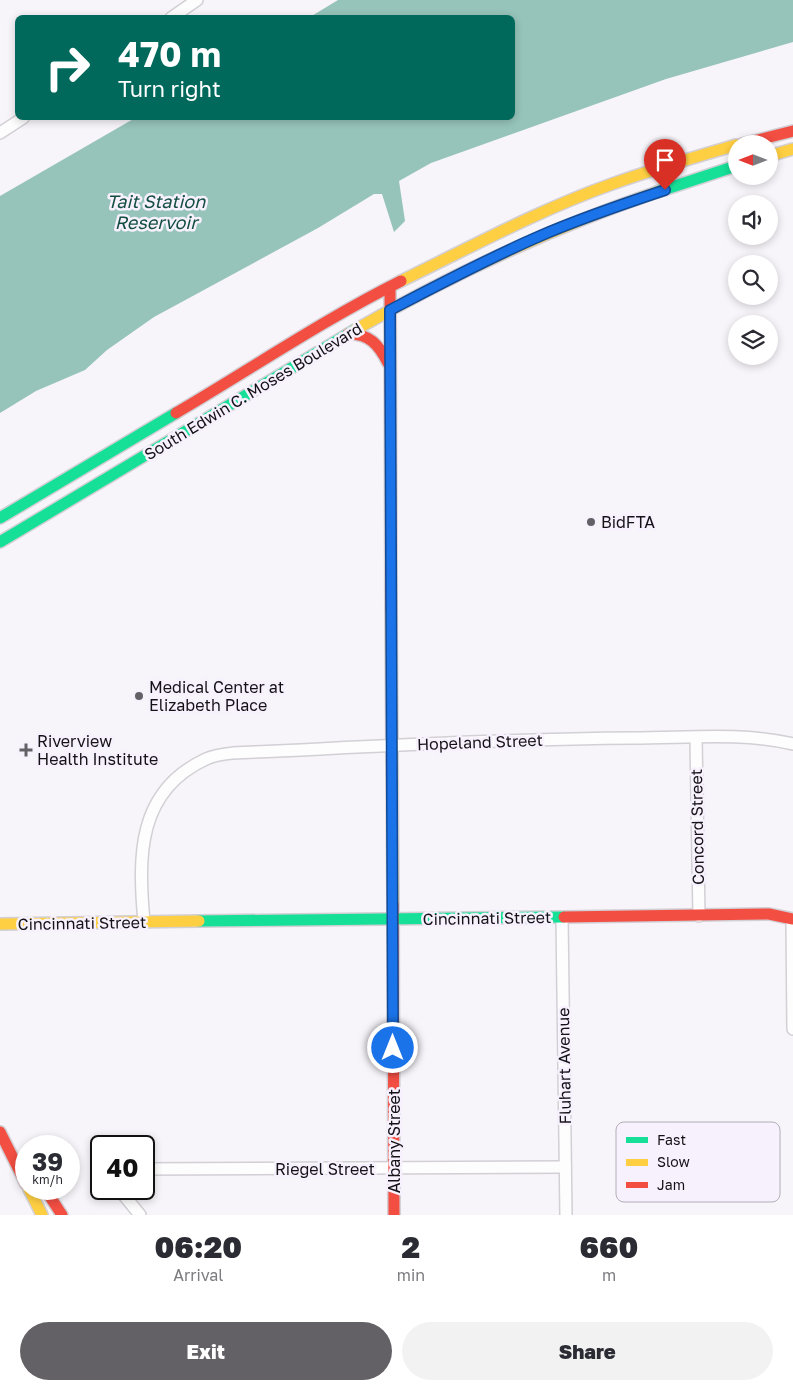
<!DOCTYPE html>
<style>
:root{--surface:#fff;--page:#f2f2f3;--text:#2b2b33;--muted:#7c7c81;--accent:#646166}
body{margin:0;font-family:"Golos Text",sans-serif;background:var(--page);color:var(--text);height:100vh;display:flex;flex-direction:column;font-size:19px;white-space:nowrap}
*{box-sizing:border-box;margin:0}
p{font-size:16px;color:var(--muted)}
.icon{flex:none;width:28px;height:28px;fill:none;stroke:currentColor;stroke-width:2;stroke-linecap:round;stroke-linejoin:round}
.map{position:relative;height:1215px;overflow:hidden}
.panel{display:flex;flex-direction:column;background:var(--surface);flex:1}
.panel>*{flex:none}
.hud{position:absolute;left:15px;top:15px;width:500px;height:105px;border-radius:8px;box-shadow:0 2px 8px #0003;background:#00695c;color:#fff;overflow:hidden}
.needle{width:32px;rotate:270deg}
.buttons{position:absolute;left:728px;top:135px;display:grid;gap:10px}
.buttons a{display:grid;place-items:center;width:50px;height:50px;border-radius:50%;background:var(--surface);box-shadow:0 2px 8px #0003;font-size:25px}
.speed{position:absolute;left:15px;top:1135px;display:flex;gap:10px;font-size:25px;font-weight:700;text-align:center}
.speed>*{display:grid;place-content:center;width:65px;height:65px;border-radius:50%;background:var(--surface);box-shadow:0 2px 8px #0003;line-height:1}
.speed small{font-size:12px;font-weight:400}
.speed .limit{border:2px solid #111;border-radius:8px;background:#fff;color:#111}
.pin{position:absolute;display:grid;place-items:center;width:42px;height:42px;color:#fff;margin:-51px -21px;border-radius:50% 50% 50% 0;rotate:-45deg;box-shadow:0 0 5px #0007}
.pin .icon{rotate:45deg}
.me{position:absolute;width:55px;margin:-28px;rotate:0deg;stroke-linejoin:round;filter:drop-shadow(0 0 4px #0008)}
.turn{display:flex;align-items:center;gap:18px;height:105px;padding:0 20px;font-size:22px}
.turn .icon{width:65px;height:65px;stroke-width:2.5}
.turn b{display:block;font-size:35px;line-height:42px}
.eta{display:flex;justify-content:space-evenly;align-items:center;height:85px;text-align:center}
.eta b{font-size:30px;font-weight:800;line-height:35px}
.primary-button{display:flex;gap:10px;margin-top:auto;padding:10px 20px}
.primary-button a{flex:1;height:58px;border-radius:30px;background:var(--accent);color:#fff;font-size:20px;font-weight:800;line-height:58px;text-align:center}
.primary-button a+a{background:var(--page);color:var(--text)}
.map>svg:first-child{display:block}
</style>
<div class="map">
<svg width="793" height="1215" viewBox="0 0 793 1215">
<rect width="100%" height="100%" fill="#f7f4fa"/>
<!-- water -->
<polygon fill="#96c4ba" points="338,0 793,0 793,42 666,79 431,163 399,181 405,221 394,232 382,194 374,194 318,228 154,317 107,350 85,370 36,391 0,413 0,196 135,118 512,118 512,18 310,17"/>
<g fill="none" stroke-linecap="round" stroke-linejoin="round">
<!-- street casing -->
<g stroke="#d2cfd5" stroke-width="14">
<g id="street">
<polyline points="171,18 197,0"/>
<polyline points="0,133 23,118"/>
<polyline points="696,738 699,916"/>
<polyline points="562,917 566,1215"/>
<polyline points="792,919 793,1029"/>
<path d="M 144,922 C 138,856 137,791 206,759 C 214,755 224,754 233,753 C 366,747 500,739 634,738 C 687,738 742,732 793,744"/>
<polyline points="144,1169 565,1167"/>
<polyline points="119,1189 140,1215"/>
</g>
</g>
<!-- fast casing -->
<g stroke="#d2cfd5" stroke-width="14">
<g id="fast">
<polyline points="657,192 736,166"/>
<polyline points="0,518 176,413"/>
<polyline points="0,542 355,330"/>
<polyline points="199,921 564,917"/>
</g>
</g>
<!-- slow casing -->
<g stroke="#d2cfd5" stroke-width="14">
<g id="slow">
<polyline points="769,156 793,149"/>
<path d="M 401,281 C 471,247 539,210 612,184 C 653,169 695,157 736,145"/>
<path d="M 355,330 C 452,274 552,228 657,192"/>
<polyline points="391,611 393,904"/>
<polyline points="0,924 199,921"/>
<polyline points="29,1189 42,1215"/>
</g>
</g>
<!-- jam casing -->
<g stroke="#d2cfd5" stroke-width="14">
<g id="jam">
<polyline points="742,144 793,131"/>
<polyline points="390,287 391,611"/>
<path d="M 348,334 C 369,333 379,345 388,363"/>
<path d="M 176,413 C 251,369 323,320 401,281"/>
<polyline points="393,904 394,1215"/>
<polyline points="564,917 769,914 793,919"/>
<polyline points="0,1132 26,1184"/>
<polyline points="45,1189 62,1215"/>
</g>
</g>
<!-- street -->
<use href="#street" stroke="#fefdfe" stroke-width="11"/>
<!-- fast -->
<use href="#fast" stroke="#16e098" stroke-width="11"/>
<!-- slow -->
<use href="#slow" stroke="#ffcf43" stroke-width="11"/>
<!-- jam -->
<use href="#jam" stroke="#f24e42" stroke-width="11"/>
</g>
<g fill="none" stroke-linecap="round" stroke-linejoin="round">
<!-- route casing -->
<g stroke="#114b97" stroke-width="12">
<path id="route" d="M 393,1048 L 390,310 C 440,284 489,258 540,236 C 581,218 623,204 665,190"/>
</g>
<!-- route -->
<use href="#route" stroke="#1a73e8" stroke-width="9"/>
</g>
<!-- markers -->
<g fill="#646166" stroke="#f7f1fd" stroke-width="2">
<circle cx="591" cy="522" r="5"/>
<circle cx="139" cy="696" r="5"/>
<path d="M23.5 742.5h5v5h5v5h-5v5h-5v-5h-5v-5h5z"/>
</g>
<g text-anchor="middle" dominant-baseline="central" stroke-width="5" stroke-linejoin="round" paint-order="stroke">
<!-- street labels -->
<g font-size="16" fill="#151217" stroke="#f7f1fd">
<text transform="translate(253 391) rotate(-31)">South Edwin C. Moses Boulevard</text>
<text transform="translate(480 742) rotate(-2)">Hopeland Street</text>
<text transform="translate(697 827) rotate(-91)">Concord Street</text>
<text transform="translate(487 918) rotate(-1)">Cincinnati Street</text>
<text transform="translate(82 923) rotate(-1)">Cincinnati Street</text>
<text transform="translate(564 1066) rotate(-91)">Fluhart Avenue</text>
<text transform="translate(394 1141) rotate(-90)">Albany Street</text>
<text x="325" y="1169">Riegel Street</text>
</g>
<!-- poi labels -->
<g font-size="16" fill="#151217" stroke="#f7f1fd" text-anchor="start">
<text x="601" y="522">BidFTA</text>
<text x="149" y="687">Medical Center at<tspan x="149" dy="18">Elizabeth Place</tspan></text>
<text x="37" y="741">Riverview<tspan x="37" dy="18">Health Institute</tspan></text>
</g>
<!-- water labels -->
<g font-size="18" font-style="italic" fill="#144d42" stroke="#f7f1fd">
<text x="156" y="201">Tait Station<tspan x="156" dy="21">Reservoir</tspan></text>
</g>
</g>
<!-- legend -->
<rect x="616" y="1122" width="164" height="80" rx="8" fill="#f7f1fd" stroke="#b3aeb8" stroke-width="1"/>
<rect x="626" y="1137" width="22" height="6" fill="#16e098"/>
<rect x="626" y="1159" width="22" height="7" fill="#ffcf43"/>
<rect x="626" y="1182" width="22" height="6" fill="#f24e42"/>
<g font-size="14" fill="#151217">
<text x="657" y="1145">Fast</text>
<text x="657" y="1167">Slow</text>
<text x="657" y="1190">Jam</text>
</g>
</svg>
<div class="buttons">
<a><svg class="needle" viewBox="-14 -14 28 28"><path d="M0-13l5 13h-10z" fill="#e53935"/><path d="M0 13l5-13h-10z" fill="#7c7c81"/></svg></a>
<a><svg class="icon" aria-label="sound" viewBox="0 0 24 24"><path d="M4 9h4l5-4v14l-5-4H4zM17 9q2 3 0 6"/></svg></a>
<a><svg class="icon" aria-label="search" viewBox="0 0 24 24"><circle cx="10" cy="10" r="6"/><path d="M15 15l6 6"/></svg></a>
<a><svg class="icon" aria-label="layers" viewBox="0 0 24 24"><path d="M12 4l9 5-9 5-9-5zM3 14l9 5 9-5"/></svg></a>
</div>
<div class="speed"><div>39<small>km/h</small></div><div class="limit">40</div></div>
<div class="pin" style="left:665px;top:190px;background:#d93025"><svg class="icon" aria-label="arrive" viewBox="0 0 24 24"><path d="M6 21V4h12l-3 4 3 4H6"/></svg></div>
<svg class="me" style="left:393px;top:1048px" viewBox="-20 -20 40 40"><circle r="17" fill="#1a73e8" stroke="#fff" stroke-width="3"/><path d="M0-11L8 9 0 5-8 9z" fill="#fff"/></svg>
<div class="hud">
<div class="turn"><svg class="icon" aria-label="right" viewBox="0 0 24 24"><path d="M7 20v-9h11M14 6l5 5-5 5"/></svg><div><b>470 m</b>Turn right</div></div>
</div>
</div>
<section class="panel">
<div class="eta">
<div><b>06:20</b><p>Arrival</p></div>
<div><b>2</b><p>min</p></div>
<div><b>660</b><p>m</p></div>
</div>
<div class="primary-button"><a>Exit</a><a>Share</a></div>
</section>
